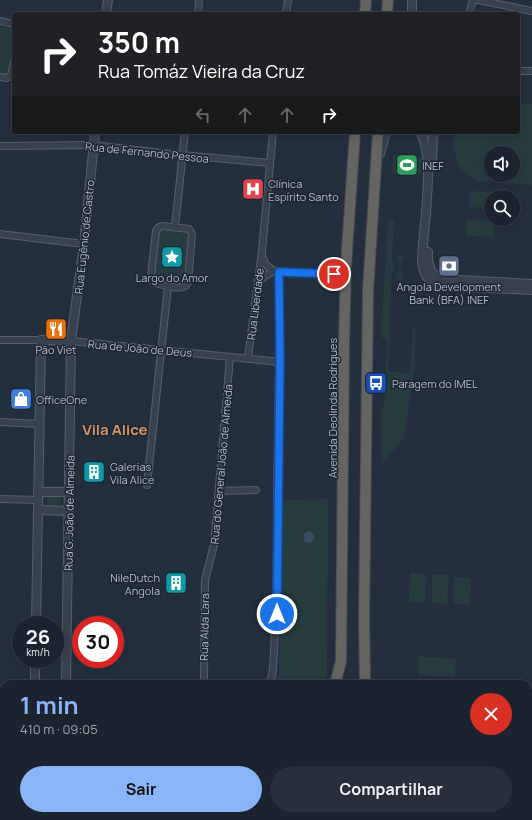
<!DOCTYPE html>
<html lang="pt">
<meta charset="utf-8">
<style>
:root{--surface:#1b232e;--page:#282f3a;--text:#f1f3f6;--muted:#a0a4aa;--line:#39404a;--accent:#8ab4f8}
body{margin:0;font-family:Manrope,sans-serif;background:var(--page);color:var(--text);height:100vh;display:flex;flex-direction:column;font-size:15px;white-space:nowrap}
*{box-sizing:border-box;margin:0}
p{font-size:13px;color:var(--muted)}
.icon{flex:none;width:22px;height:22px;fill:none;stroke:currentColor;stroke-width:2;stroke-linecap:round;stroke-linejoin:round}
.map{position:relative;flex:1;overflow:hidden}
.sheet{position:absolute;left:0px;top:680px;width:532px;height:140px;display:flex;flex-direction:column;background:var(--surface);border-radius:12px 12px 0 0;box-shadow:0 2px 10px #0003,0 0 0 1px var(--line)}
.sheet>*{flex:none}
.guide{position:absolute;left:12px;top:12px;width:508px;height:122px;border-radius:4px;box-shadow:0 2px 10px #0003,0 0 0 1px var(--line);background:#202124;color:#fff;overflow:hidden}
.tools{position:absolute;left:484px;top:146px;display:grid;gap:8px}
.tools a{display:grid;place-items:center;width:36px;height:36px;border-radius:50%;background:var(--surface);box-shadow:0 2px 10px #0003,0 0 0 1px var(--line);font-size:20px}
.speed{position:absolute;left:12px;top:616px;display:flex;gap:8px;font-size:20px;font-weight:700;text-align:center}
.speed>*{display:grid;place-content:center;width:52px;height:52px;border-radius:50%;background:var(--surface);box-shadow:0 2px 10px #0003,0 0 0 1px var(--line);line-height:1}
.speed small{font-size:10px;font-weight:400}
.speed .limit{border:6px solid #d22;background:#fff;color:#111}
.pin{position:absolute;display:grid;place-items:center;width:34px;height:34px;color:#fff;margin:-17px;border:2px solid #fff;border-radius:50%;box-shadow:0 1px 4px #0007}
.me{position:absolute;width:44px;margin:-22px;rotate:0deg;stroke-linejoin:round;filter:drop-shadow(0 0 3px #0008)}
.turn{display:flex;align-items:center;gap:14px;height:84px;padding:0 20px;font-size:18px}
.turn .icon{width:52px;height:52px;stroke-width:2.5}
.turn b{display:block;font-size:28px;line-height:34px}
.lanes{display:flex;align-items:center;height:38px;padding:0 20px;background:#0003;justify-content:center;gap:20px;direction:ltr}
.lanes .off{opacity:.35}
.round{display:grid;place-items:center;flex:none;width:42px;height:42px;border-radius:21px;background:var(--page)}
.overview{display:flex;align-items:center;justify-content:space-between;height:68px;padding:0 20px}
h1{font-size:24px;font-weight:700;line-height:30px;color:var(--accent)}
.action{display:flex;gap:8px;margin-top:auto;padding:8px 20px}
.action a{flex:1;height:46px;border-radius:24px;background:var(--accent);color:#111;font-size:16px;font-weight:700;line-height:46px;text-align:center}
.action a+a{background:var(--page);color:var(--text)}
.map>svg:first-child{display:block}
</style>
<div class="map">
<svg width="532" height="820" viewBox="0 0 532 820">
<rect width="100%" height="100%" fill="#242f3e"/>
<!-- green -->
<g fill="#263c3f" fill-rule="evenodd">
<polygon points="0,26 14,29 8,75 0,74"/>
<path d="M 518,103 L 532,104 L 532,185 L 477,181 L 460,168 L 454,151 L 454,132 L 518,132 ZM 491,153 L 513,153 L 513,175 L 491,175 Z"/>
<polygon points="393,155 422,157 421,175 392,173"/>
<polygon points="469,191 497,192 497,197 491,197 491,208 469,207"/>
<polygon points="388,220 394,220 392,260 394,268 391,276 389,372 410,373 413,327 416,327 414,371 404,438 382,464 381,411 384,408 387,339 381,337"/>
<polygon points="466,220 494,221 494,237 466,236"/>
<polygon points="159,228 189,232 184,285 152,281"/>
<path d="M 397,256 L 406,257 C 397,263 401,271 404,280 L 395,279 L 400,267 Z"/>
<circle cx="54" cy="501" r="7"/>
<polygon points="328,499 327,677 324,684 273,684 279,674 280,590 279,500"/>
<polygon points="410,573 426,574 425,603 409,602"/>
<polygon points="432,574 449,575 447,604 432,603"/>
<polygon points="454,577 471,578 470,605 454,603"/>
<polygon points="418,656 456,659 455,677 418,675"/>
<polygon points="31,816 56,816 57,820 31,820"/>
<polygon points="76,816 113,816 113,820 77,819"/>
</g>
<!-- water -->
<circle fill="#394c67" cx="309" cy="537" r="5.5"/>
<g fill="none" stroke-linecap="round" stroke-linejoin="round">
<!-- minor casing -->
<g stroke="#565f6c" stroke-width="8">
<g id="minor">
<polyline points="478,0 532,11"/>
<polyline points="198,14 199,0"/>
<polyline points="286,14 288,0"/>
<polyline points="469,14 473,0"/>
<polyline points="0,21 14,24"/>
<polyline points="518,71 532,71"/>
<polyline points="0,77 6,78 11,76 14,61"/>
<polyline points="0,146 93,145 171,154 270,163"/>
<path d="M 162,226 L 189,229 L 192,234 L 188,282 C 186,285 186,286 183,287 C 177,289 158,285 152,281 L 151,276 L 156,231 L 159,227 Z"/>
<polyline points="175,227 185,132"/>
<polyline points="0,234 84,244"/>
<polyline points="262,255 265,264 274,271"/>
<polyline points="258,283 265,276 274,271 334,274 346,265"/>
<polyline points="0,340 41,340"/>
<polyline points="71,341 280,362"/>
<polyline points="248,358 262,251 273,132"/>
<polyline points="0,422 40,424"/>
<polyline points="147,485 168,286"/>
<polyline points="219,491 256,490"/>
<polyline points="0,499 38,500"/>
<polyline points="204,684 205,580 214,545 230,357"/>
<path d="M 268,684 L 272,676 L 273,668 C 277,610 277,551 277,493 C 278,419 280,345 279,271"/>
</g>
</g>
<!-- tertiary casing -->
<g stroke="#565f6c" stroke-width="10">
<g id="tertiary">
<polyline points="106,14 108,0"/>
<polyline points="412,14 412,0"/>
<path d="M 420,132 C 436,158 423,228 422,260 C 423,278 430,284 448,286 L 532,290"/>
<polyline points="380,154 386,132"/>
<polyline points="432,161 433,132"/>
<path d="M 428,252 C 427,263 430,274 441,279 L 532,284"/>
<polyline points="38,492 69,492"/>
<polyline points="38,510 68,511"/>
<polyline points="36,625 41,340 71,341"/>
<polyline points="35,684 35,659"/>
<polyline points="66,684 71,341 84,244 95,132"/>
<polyline points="321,816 323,820"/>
<polyline points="359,820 361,816"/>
</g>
</g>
<!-- secondary casing -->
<g stroke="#565f6c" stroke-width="11">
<g id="secondary">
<polyline points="0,761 4,760"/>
<polyline points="0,776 4,775"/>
</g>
</g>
<!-- primary casing -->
<g stroke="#414a57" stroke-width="12">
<g id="primary">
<polyline points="528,768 532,768"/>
<polyline points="528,780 532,781"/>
</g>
</g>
<!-- trunk casing -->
<g stroke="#434c59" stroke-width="12">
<g id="trunk">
<polyline points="365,14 366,0"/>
<polyline points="387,14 388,0"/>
<polyline points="335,684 341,661 344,342 346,265 355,132"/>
<polyline points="365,684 364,618 368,291 378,132"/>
</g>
</g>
<!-- minor -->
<use href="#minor" stroke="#38414e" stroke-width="6"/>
<!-- tertiary -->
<use href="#tertiary" stroke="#38414e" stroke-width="8"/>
<!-- secondary -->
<use href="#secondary" stroke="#465061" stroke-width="9"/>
<!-- primary -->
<use href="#primary" stroke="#56606e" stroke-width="10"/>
<!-- trunk -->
<use href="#trunk" stroke="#656462" stroke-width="10"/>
</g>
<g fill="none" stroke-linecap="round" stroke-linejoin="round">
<!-- route casing -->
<g stroke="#114b97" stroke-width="10">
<polyline id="route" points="277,614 280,362 279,272 334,274"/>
</g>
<!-- route -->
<use href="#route" stroke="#1a73e8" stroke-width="7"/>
</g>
<!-- icons -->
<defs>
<g id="stadium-square" transform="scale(1.15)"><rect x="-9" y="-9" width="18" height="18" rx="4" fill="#2e9e5b" stroke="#1d2633"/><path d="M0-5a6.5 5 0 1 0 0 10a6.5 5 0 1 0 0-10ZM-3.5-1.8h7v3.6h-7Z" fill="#fff"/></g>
<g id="hospital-square" transform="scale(1.15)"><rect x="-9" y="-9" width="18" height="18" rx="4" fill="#e0444e" stroke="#1d2633"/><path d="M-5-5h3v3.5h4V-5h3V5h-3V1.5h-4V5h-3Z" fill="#fff"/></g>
<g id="sight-square" transform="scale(1.15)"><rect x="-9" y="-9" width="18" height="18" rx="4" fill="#0f9aa8" stroke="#1d2633"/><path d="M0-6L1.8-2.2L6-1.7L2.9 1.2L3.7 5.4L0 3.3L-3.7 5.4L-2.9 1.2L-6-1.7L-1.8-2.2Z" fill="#fff"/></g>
<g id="bank-square" transform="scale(1.15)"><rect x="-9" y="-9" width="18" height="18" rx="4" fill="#5c6f8a" stroke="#1d2633"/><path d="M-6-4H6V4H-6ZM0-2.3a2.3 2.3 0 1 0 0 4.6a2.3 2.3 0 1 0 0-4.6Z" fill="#fff"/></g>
<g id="restaurant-square" transform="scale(1.15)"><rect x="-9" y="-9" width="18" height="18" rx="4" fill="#e8710a" stroke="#1d2633"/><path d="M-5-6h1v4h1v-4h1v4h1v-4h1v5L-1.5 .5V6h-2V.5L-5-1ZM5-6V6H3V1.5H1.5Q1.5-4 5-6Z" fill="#fff"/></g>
<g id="bus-square" transform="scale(1.15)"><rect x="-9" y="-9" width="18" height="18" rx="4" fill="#1a4fb4" stroke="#1d2633"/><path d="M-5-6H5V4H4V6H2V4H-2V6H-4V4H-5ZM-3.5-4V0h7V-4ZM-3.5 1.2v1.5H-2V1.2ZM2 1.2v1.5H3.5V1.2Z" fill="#fff"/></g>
<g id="shop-square" transform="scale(1.15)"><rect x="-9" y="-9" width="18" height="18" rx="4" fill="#3f7fe0" stroke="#1d2633"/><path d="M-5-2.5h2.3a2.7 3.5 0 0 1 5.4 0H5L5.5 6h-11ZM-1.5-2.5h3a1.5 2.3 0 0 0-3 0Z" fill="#fff"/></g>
<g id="building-square" transform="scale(1.15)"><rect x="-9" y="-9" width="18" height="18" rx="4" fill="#0f9aa8" stroke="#1d2633"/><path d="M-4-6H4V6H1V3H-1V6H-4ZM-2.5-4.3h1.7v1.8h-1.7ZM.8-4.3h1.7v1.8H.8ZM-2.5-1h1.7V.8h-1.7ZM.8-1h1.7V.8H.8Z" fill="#fff"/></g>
</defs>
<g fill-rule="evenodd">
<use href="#stadium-square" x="407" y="165"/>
<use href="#hospital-square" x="253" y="189"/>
<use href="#sight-square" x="172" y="257"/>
<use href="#bank-square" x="449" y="266"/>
<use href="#restaurant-square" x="56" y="329"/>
<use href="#bus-square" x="376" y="383"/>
<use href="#shop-square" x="21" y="399"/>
<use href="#building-square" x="94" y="472"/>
<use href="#building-square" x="176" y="583"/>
</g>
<g text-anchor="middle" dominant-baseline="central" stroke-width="3" stroke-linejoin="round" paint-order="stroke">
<!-- street labels -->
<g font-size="11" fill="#b4bcc9" stroke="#1d2633">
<text transform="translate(147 152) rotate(6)">Rua de Fernando Pessoa</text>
<text transform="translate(84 237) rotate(-84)">Rua Eugênio de Castro</text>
<text transform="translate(255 304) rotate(-83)">Rua Liberdade</text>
<text transform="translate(140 348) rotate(5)">Rua de João de Deus</text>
<text transform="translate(332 408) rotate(-90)">Avenida Deolinda Rodrigues</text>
<text transform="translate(221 464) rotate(-85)">Rua do General João de Almeida</text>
<text transform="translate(69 513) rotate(-89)">Rua G. João de Almeida</text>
<text transform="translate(204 627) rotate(-89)">Rua Alda Lara</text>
</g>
<!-- poi labels -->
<g font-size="11" fill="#b4bcc9" stroke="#1d2633" text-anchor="start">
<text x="422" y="165">INEF</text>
<text x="268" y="183">Clínica<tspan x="268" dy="13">Espírito Santo</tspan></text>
<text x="172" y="277" text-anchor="middle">Largo do Amor</text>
<text x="449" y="286" text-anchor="middle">Angola Development<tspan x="449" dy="13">Bank (BFA) INEF</tspan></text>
<text x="56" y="349" text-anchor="middle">Pão Viet</text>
<text x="392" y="383">Paragem do IMEL</text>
<text x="36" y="399">OfficeOne</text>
<text x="110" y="466">Galerias<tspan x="110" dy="13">Vila Alice</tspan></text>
<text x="160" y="577" text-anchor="end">NileDutch<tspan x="160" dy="13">Angola</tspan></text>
</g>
<!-- district labels -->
<g font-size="15" font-weight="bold" fill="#d59563" stroke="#1d2633">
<text x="115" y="429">Vila Alice</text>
</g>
</g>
</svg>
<div class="tools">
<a><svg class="icon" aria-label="sound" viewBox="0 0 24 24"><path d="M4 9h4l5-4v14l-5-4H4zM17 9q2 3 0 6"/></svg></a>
<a><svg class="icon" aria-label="search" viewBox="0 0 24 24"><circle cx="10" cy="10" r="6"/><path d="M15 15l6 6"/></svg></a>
</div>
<div class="speed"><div>26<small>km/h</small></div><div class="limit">30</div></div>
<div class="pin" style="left:334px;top:274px;background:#d93025"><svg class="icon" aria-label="arrive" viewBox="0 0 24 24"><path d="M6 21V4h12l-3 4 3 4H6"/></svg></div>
<svg class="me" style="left:277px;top:614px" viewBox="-20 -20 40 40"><circle r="17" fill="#1a73e8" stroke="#fff" stroke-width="3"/><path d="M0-11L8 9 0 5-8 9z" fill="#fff"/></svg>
<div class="guide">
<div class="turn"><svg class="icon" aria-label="right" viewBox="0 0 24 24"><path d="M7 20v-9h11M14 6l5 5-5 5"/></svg><div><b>350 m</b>Rua Tomáz Vieira da Cruz</div></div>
<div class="lanes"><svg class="icon off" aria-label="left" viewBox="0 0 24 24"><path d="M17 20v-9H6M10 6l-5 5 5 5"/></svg><svg class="icon off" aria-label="ahead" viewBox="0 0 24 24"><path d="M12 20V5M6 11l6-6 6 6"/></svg><svg class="icon off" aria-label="ahead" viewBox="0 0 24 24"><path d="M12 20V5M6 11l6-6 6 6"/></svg><svg class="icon" aria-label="right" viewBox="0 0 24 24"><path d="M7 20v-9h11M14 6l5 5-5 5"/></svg></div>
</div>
<section class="sheet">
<div class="overview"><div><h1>1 min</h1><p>410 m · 09:05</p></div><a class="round" style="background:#d93025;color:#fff"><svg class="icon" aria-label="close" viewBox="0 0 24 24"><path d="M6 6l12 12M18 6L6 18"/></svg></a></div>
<div class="action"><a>Sair</a><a>Compartilhar</a></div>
</section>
</div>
